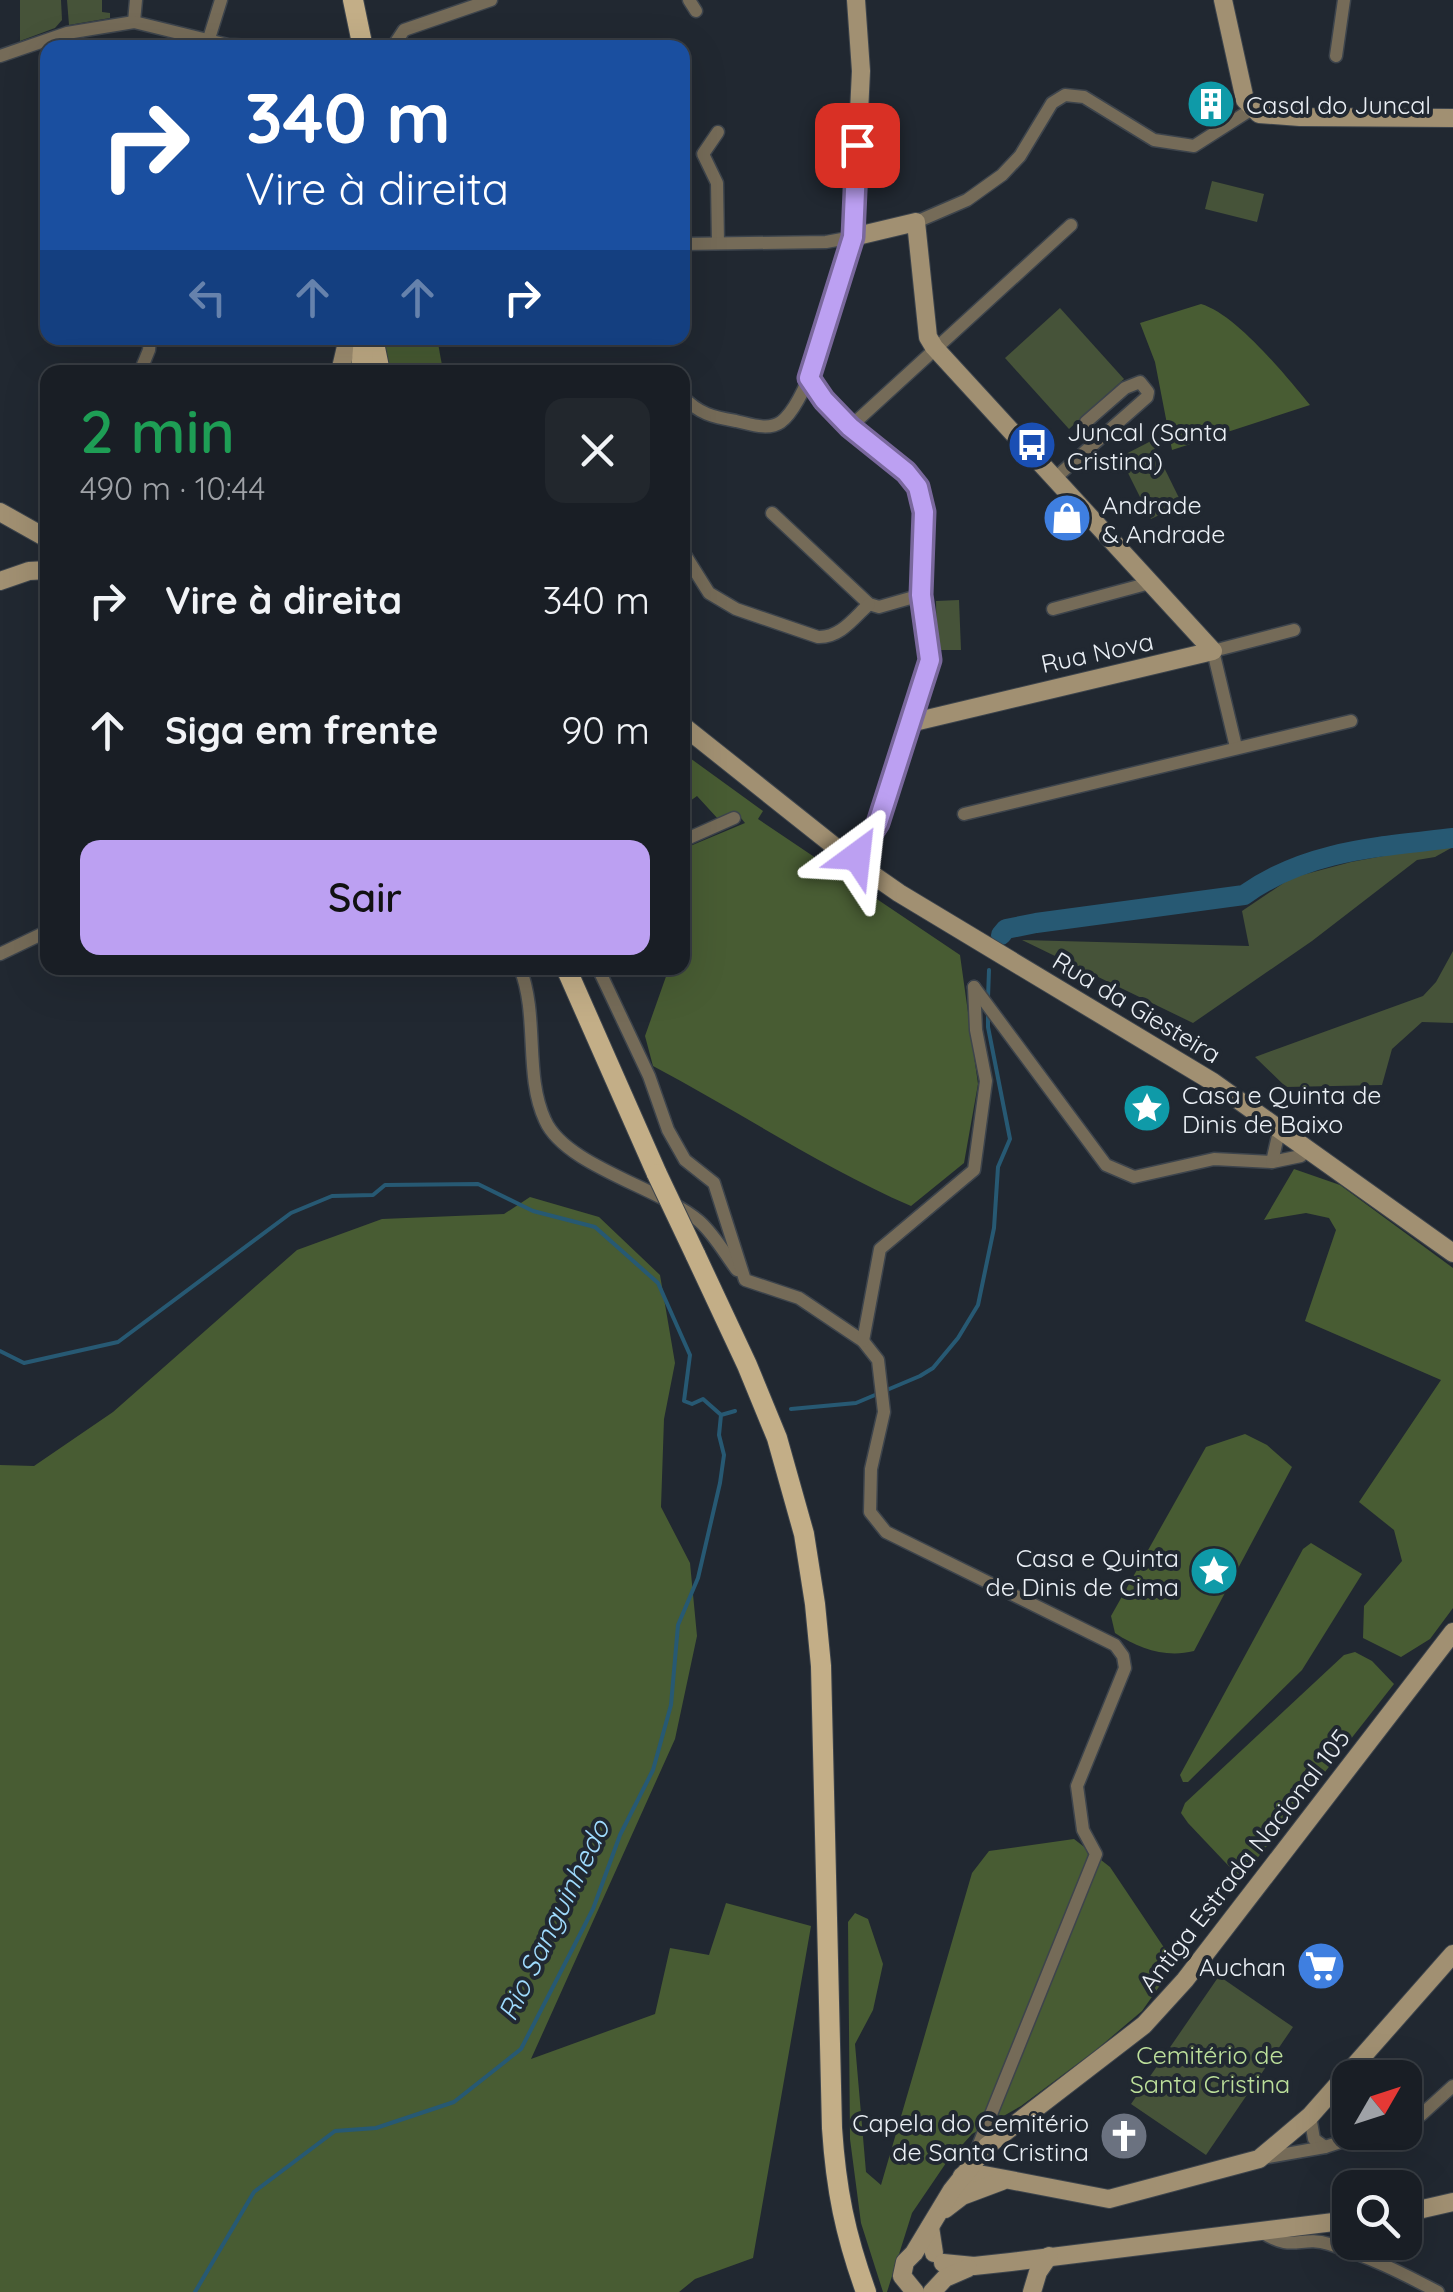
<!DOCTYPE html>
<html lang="pt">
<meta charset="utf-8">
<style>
:root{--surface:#191e25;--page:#22272d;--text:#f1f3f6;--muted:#9fa2a7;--line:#373c42;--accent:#bca0f2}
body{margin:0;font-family:Quicksand,sans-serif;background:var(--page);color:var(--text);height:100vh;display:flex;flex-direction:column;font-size:38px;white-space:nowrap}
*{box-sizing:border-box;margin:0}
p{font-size:32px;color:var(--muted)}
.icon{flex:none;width:55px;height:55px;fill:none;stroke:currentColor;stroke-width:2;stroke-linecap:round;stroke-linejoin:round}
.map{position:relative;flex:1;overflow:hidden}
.sheet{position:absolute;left:40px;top:365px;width:650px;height:610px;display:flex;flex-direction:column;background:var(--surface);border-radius:20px;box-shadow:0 10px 40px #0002,0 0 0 2px var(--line)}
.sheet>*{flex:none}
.banner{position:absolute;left:40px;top:40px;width:650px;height:305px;border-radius:20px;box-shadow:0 10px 40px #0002,0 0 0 2px var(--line);background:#1a4fa0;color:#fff;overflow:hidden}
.needle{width:65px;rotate:51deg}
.fabs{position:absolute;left:1332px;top:2060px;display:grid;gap:20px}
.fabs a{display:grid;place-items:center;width:90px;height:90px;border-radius:20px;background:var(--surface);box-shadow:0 10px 40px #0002,0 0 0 2px var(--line);font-size:50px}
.pin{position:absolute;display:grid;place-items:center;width:85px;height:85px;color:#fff;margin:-42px;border-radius:20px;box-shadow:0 5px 15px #0006}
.me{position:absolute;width:110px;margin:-55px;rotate:30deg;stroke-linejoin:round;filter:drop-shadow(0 0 8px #0008)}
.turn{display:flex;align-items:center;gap:35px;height:210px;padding:0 40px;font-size:45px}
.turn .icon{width:130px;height:130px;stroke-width:2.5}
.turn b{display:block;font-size:70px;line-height:85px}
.lanes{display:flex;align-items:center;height:95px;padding:0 40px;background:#0003;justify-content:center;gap:50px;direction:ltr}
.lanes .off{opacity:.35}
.round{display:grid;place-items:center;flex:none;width:105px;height:105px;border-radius:20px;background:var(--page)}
.overview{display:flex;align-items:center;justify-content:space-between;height:170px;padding:0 40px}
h1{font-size:60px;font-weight:600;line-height:75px;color:#1e9e55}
.button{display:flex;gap:20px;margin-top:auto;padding:20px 40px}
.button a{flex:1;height:115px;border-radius:20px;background:var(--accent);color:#111;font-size:40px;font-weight:600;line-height:115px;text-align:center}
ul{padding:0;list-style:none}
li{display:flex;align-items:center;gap:30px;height:130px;padding:0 40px}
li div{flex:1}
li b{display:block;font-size:38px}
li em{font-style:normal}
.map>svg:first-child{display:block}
</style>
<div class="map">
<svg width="1453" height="2292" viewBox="0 0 1453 2292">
<rect width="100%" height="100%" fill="#212831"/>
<!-- green -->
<g fill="#465339">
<polygon points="20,0 61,0 62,20 55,28 20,41"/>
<polygon points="67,0 102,0 102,12 110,13 110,18 69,25"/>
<polygon points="1212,181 1264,194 1257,222 1205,209"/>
<polygon points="1060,308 1124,379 1069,429 1005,358"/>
<polygon points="1151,441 1182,504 1151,519 1120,457"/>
<polygon points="959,600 961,650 937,650 936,601"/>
<polygon points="1453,843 1453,847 1435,857 1417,860 1312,941 1193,1023 1022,940 1249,946 1242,911 1291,878 1351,862"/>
<polygon points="1453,951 1453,1023 1422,1022 1392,1049 1382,1085 1286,1087 1255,1057 1423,996 1436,982"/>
<polygon points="1219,1976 1293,2027 1206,2155 1131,2104"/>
</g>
<!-- forest -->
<g fill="#485c33">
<path d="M 1201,304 C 1236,314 1286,376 1310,405 L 1172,450 L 1155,362 L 1140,323 Z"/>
<polygon points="380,338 437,338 442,365 438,372 388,372"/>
<path d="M 683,753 L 763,811 L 758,819 L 960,955 L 978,1084 L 964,1163 L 911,1206 C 821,1167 740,1112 653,1066 L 645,1036 L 669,968 L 682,968 L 683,849 L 745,823 L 737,813 L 719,820 L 697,796 L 683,806 Z"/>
<polygon points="1294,1169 1340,1185 1453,1268 1453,1608 1430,1639 1401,1657 1363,1638 1364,1606 1402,1561 1394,1530 1359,1502 1441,1380 1305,1321 1336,1230 1329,1218 1306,1213 1264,1220"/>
<polygon points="530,1197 599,1217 660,1275 675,1363 664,1419 661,1507 690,1563 697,1636 675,1739 531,2059 655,2014 670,1948 709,1955 726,1903 811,1926 753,2258 695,2279 679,2292 0,2292 0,1465 34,1466 113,1412 297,1250 382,1219 504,1214"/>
<path d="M 1245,1434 L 1267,1445 L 1292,1467 L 1194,1651 C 1166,1658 1139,1649 1115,1633 L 1111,1616 L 1206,1447 Z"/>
<polygon points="1311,1543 1362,1574 1302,1670 1188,1782 1183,1782 1180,1775 1303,1549"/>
<polygon points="1355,1652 1372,1661 1394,1684 1241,1879 1188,1823 1181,1813 1185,1803 1344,1655"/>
<polygon points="1074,1839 1110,1867 1175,1964 1142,2011 1096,2050 1021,2106 972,2134 946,2163 912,2213 887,2292 883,2292 861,2223 850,2139 848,1922 855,1913 868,1919 883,1964 873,2010 855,2044 866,2172 881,2185 972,1873 989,1851"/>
</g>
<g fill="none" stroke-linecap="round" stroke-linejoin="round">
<!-- stream -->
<g stroke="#275973" stroke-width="4">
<polyline points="988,998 989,970"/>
<polyline points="0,1351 24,1363 118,1342 291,1213 332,1196 373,1195 385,1185 478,1184 533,1211 595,1227 658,1283 690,1355 684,1401 692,1404 703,1399 720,1414"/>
<polyline points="791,1409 856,1403 920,1376 933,1368 958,1338 978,1305 994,1228 998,1167 1010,1139 988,1027 988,1013"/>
<polyline points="195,2292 254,2192 335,2131 376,2128 454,2102 521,2049 593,1909 620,1835 653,1770 671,1705 678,1625 698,1578 720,1483 724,1455 719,1435 721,1415 735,1411"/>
</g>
<!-- river -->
<path stroke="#275973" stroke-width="20" d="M 1001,935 L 1006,929 L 1036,923 L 1244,895 C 1307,850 1379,847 1453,838"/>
<!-- street casing -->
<g stroke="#3d444c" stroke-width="15">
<g id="street">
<polyline points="689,0 696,11"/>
<polyline points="134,22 136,0"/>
<polyline points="207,45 221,0"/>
<polyline points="392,48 404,30 491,0"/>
<polyline points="0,56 67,33 134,22 228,45 314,48"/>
<polyline points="1336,56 1344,0"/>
<polyline points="916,222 967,200 1002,175 1020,156 1052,103 1065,95 1084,97 1154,140 1194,146 1252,109"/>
<polyline points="718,243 717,183 703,154 718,132"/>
<path d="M 682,244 L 826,242 L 853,237 C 840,278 813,398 781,422 C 768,431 750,424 736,421 C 713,417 699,414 682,396"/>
<polyline points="140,372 149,350 150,338"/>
<polyline points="809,378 823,399 850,427 906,472 918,487 924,512 921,595 930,660 910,723"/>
<polyline points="850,427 1071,225"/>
<polyline points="1054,479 1147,397 1148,392 1140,382 1125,388 1086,422 1084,429 1094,443"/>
<polyline points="772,513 869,604 879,607 921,595"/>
<path d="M 682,550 L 709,593 L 736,609 L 818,637 C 840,638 854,618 869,604"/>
<polyline points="1053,609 1150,583"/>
<polyline points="1236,747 1213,651 1294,630"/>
<polyline points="964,814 1351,721"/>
<polyline points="682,841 734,818"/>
<polyline points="0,954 48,931"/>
<path d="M 520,968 C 539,1016 524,1075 545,1120 C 565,1166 661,1188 699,1221 C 714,1234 725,1254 737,1270"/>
<polyline points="598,968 649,1076 668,1130 685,1160 714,1183 745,1280 799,1298 863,1341 878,1360 884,1412 871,1469 870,1512 886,1532 1115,1645 1123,1656 1125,1668 1077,1786 1083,1830 1096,1854 975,2154"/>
<polyline points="974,987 1106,1165 1134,1177 1214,1159 1272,1162 1301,1156 1307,1146"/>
<polyline points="1272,1162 1280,1127"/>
<polyline points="863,1341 880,1249 974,1170 986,1081 976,1030 974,987"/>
<polyline points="1310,2116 1314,2139 1325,2147"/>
<polyline points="1405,2122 1421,2115 1453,2086"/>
<polyline points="1263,2158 1325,2147 1372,2132"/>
<path d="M 1262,2232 C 1293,2253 1300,2235 1329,2244 C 1368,2256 1402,2273 1438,2292"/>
</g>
</g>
<!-- secondary casing -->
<g stroke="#3d444c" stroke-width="20">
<g id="secondary">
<polyline points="1223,0 1245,100 1259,114 1300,117 1453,118"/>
<polyline points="340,372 348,338"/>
<polyline points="0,512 48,539"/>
<polyline points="0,581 29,571 48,570"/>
<polyline points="682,725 853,861 899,893 1213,1082 1453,1253"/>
<polyline points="853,861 878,823 910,723 1213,651 934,347 928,337 916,222 853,237 861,71 856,0"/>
<polyline points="962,2176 984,2175 1109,2199 1259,2159 1310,2116 1453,1954"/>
<polyline points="945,2209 962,2196 1002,2181"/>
<polyline points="1405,2213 1453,2202"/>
<polyline points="930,2227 934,2253"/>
<polyline points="943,2263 974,2266 1011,2262 1350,2220"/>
<polyline points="915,2292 902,2276 905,2262 914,2253 952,2190 987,2146 1144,2025 1185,1980 1453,1632"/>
<polyline points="932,2292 945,2278 968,2268"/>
<polyline points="1032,2292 1038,2272 1049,2256"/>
</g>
</g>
<!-- primary casing -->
<g stroke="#3d444c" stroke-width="22">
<g id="primary">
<polyline points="353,0 363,48"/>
<polyline points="373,338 380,372"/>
<polyline points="361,372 364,338"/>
<polyline points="566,968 657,1174"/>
<path d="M 695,1254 L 747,1365 L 777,1438 L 804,1534 L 815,1604 L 821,1666 L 832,2128 C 836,2189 845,2234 866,2292"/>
</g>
</g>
<!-- street -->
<use href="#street" stroke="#756b58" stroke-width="12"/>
<!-- secondary -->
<use href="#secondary" stroke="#a19072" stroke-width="18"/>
<!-- primary -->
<use href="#primary" stroke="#c3ae87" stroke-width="20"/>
<!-- primary-bridge casing -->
<g stroke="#3d444c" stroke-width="22" stroke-linecap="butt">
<polyline id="primary-bridge" points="657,1174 695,1254"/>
</g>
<!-- primary-bridge -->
<use href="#primary-bridge" stroke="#c3ae87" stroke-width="20"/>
</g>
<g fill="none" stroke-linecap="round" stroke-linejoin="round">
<!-- route casing -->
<g stroke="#7a689d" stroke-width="25">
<polyline id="route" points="857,856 878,823 930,660 921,595 924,512 918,487 906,472 850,427 824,400 809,378 853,237 857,145"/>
</g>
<!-- route -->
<use href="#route" stroke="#bca0f2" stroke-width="18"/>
</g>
<!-- icons -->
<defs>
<g id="building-disc" transform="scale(2.5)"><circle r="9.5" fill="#0f9aa8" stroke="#212831"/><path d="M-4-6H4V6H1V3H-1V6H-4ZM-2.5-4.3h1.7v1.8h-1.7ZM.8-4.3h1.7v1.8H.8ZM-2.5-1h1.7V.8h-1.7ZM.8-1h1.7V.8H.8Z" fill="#fff"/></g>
<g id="bus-disc" transform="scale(2.5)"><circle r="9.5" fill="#1a4fb4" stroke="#212831"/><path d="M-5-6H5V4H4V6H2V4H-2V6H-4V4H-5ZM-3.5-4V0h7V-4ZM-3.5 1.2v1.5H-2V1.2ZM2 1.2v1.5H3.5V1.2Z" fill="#fff"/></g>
<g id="shop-disc" transform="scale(2.5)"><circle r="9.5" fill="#3f7fe0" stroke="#212831"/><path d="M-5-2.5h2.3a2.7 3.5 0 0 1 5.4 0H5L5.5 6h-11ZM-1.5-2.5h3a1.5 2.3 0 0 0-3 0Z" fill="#fff"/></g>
<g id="sight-disc" transform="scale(2.5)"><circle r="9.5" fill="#0f9aa8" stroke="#212831"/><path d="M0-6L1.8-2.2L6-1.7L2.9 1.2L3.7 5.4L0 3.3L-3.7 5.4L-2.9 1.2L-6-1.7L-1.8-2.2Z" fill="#fff"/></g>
<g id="supermarket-disc" transform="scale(2.5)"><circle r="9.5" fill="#3f7fe0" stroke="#212831"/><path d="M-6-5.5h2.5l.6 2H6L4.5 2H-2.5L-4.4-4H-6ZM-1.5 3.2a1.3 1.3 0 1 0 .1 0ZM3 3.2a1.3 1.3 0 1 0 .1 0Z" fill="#fff"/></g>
<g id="church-disc" transform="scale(2.5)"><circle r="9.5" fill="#6b7280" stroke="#212831"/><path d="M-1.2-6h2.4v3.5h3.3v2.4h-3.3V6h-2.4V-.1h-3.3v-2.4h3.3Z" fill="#fff"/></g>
</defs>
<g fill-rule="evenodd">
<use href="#building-disc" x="1211" y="104"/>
<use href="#bus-disc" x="1032" y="445"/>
<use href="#shop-disc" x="1067" y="518"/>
<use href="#sight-disc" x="1147" y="1108"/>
<use href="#sight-disc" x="1214" y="1571"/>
<use href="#supermarket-disc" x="1321" y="1966"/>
<use href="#church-disc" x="1124" y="2136"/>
</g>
<g text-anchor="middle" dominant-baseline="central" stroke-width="8" stroke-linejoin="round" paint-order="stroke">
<!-- poi labels -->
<g font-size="25" fill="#eaeff5" stroke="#212831" text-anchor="start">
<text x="1246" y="104">Casal do Juncal</text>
<text x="1067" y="431">Juncal (Santa<tspan x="1067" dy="29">Cristina)</tspan></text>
<text x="1102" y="504">Andrade<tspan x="1102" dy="29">&amp; Andrade</tspan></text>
<text x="1182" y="1094">Casa e Quinta de<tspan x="1182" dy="29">Dinis de Baixo</tspan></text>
<text x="1179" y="1557" text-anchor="end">Casa e Quinta<tspan x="1179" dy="29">de Dinis de Cima</tspan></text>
<text x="1286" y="1966" text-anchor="end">Auchan</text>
<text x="1089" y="2122" text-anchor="end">Capela do Cemitério<tspan x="1089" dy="29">de Santa Cristina</tspan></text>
</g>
<!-- street labels -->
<g font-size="25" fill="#eaeff5" stroke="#212831">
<text transform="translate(1097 652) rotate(-12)">Rua Nova</text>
<text transform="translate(1137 1007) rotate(31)">Rua da Giesteira</text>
<text transform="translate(1244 1860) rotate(-52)">Antiga Estrada Nacional 105</text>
</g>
<!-- park labels -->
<g font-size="25" fill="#bde09b" stroke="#212831">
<text x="1210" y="2054">Cemitério de<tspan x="1210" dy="29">Santa Cristina</tspan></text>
</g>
<!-- water labels -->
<g font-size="28" font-style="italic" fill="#9fdbfe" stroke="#212831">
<text transform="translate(553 1920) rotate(-64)">Rio Sanguinhedo</text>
</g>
</g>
</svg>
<div class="fabs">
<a><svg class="needle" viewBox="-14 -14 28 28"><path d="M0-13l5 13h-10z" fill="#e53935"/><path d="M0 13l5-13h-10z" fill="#9fa2a7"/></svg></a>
<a><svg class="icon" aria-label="search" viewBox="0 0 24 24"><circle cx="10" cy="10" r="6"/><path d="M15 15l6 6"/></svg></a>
</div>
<div class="pin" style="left:857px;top:145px;background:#d93025"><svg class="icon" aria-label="arrive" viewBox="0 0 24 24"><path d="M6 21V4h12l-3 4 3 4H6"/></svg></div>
<svg class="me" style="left:857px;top:856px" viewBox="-20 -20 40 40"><path d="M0-17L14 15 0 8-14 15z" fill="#bca0f2" stroke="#fff" stroke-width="4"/></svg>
<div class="banner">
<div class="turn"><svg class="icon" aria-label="right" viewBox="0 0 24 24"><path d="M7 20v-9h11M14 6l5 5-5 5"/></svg><div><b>340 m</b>Vire à direita</div></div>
<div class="lanes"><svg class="icon off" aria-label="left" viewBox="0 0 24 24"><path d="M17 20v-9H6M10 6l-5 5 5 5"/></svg><svg class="icon off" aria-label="ahead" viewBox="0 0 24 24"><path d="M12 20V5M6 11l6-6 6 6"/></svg><svg class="icon off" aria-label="ahead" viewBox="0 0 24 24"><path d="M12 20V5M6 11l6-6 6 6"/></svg><svg class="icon" aria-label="right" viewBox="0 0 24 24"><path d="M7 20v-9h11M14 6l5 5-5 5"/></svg></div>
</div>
<section class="sheet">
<div class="overview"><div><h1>2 min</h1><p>490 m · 10:44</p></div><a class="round"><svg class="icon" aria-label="close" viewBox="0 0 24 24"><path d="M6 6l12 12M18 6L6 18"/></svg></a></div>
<ul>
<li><svg class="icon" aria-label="right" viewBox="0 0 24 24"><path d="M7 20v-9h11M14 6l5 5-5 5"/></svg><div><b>Vire à direita</b></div><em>340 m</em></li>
<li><svg class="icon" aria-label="ahead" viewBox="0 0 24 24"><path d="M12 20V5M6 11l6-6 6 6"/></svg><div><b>Siga em frente</b></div><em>90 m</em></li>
</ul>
<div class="button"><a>Sair</a></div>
</section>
</div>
